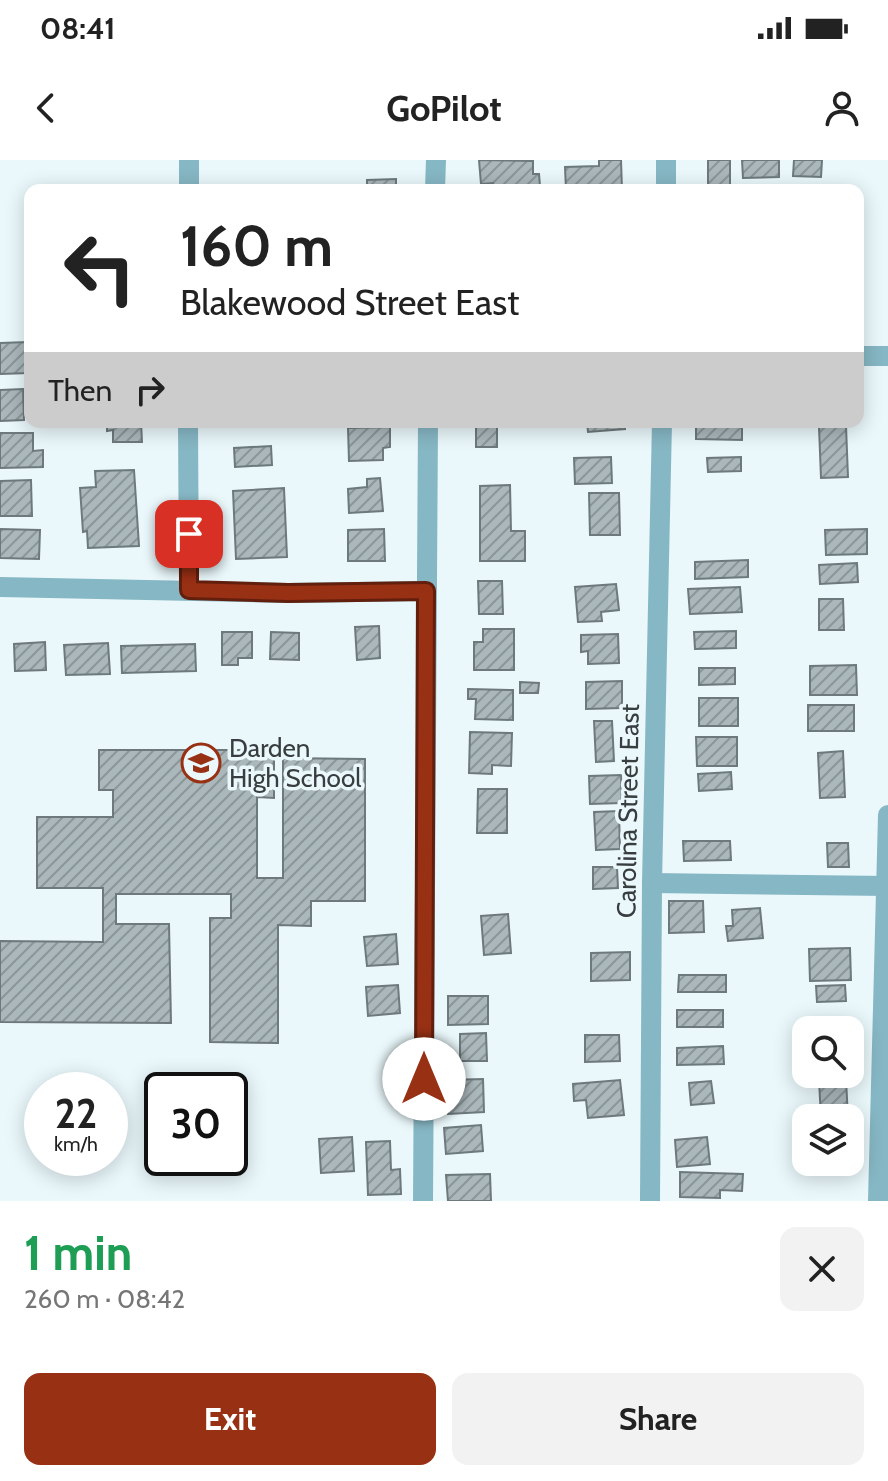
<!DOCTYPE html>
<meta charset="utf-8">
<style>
:root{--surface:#fff;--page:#f2f2f2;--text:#222;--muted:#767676;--accent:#983014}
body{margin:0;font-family:Cabin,sans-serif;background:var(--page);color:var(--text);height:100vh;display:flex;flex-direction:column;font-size:30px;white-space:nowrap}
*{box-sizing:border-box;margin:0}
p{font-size:26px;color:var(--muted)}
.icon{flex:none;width:44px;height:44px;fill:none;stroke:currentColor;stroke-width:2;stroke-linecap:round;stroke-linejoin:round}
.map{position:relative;height:1041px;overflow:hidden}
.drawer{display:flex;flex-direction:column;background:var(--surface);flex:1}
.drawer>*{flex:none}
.banner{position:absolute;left:24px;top:24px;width:840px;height:244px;border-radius:16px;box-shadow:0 4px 20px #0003;background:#fff;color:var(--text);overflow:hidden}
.buttons{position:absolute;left:792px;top:856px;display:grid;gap:16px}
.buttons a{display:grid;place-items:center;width:72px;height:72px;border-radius:16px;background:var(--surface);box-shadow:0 4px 20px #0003;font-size:40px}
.speed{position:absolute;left:24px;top:912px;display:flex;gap:16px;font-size:40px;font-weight:700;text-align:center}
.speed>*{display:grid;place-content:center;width:104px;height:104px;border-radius:50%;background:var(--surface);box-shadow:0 4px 20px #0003;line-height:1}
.speed small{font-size:20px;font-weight:400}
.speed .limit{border:4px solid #111;border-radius:12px;background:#fff;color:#111}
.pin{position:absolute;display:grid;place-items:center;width:68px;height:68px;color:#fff;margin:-34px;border-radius:16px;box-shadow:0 4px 12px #0006}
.me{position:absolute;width:88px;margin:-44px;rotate:0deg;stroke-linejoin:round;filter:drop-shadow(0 0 6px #0008)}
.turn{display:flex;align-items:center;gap:28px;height:168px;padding:0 24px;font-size:36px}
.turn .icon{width:104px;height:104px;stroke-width:2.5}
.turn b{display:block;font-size:56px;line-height:68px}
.then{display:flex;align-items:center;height:76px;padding:0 24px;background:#0003;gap:16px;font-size:30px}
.round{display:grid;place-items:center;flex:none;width:84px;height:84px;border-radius:16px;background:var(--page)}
.overview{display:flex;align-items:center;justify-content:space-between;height:136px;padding:0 24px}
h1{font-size:48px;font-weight:700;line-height:60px;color:#1e9e55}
.primary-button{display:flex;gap:16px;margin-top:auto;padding:16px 24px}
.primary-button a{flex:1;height:92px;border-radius:16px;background:var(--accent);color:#fff;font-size:32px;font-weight:700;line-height:92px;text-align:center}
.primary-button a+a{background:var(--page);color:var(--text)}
.status{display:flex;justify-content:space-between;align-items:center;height:56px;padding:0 40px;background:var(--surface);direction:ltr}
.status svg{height:22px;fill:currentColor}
header{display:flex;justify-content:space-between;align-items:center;height:104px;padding:0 24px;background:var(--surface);font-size:36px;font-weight:700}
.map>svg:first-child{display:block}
</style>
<div class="status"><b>08:41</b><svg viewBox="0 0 49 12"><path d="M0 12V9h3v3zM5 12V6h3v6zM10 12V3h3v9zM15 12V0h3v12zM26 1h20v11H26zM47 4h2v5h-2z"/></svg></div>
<header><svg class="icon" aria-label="back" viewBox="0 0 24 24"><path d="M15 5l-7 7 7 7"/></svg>GoPilot<svg class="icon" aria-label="person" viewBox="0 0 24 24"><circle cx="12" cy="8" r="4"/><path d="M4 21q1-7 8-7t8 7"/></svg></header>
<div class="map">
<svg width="888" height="1041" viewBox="0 0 888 1041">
<defs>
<pattern id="building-hatch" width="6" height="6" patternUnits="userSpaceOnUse" patternTransform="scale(2)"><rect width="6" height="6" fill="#aab7bb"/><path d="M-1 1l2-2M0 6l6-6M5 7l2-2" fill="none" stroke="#8b9699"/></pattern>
</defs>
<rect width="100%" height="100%" fill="#eaf8fb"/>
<!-- building -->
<g fill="url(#building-hatch)" stroke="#6d797c" stroke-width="2">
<polygon points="479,0 533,1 533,14 539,14 540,26 527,26 528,30 494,30 493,23 481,24"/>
<polygon points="599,0 621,0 622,30 566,30 565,7 599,6"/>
<rect x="708" y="0" width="22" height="30"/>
<polygon points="742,0 779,0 779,17 743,18"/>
<polygon points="794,0 822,0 821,17 793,16"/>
<polygon points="396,19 396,30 367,30 367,20"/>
<polygon points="28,182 29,213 0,214 0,183"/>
<polygon points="23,229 24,260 0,261 0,230"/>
<polygon points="107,262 141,262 142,282 113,282 113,270 107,271"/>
<rect x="476" y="262" width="21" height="25"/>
<polygon points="587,262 625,262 625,269 588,272"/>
<polygon points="696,263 742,263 742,280 696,279"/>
<polygon points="846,266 848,317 821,318 819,267"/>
<polygon points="390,267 390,287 383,288 383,300 349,301 348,268"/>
<polygon points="0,273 33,273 33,291 43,290 43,307 0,308"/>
<polygon points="271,286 272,305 235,307 234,288"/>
<polygon points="611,297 612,323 575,324 574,298"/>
<polygon points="741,297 741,311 708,312 707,298"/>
<polygon points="134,310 139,386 88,388 87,371 83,372 80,328 96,327 95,311"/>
<polygon points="380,318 383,351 349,353 348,329 367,327 367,319"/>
<polygon points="31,320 32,356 0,356 0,321"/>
<polygon points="510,325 511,371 525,371 525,401 480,401 480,326"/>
<polygon points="284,328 287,397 236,399 233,331"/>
<polygon points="589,333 619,333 620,375 590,375"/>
<polygon points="0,369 40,370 39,399 0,398"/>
<polygon points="384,369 385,401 348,401 348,370"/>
<polygon points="867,369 867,394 826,395 825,370"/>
<polygon points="748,400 748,417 695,419 695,402"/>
<polygon points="857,403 858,422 820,424 819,405"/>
<polygon points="478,421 502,421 503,454 479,454"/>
<polygon points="616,424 619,450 601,452 602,461 578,462 575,427"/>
<polygon points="740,427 742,452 690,454 688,429"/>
<polygon points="819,439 843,439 844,470 819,470"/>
<polygon points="379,466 380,498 357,500 355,467"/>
<polygon points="483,469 514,469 514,510 474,510 474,482 483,482"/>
<polygon points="736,471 736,488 695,489 694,472"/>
<polygon points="222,472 252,472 252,498 238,498 238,505 222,505"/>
<polygon points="271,472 299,473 299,500 270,499"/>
<polygon points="618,474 619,503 588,504 588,491 581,492 581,475"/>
<polygon points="45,482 46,510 15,511 14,484"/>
<polygon points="108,483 110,514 66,515 64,485"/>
<polygon points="195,484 196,511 122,513 121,486"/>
<polygon points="856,505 857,535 810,535 810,506"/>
<polygon points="699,508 735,508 735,524 699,525"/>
<polygon points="622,521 622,548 586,549 586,522"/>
<polygon points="520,522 539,523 538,533 520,533"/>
<polygon points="468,529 513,530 513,560 475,559 476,539 468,539"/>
<rect x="699" y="538" width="39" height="28"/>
<rect x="808" y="545" width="46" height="26"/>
<polygon points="594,561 612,561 614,601 596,602"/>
<polygon points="470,572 512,573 511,606 492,605 492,614 469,613"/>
<polygon points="696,577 737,577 737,606 697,606"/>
<polygon points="99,590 274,590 274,638 257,637 257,718 283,718 283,598 365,599 365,741 311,741 311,766 278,765 278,883 210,882 210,758 231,758 231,734 116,734 116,764 169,764 171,863 0,862 0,781 103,782 103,728 37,728 37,657 113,657 113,630 99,630"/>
<polygon points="843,591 845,637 820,638 818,593"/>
<polygon points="731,612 732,629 699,631 698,614"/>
<polygon points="621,615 622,643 590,644 589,616"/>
<polygon points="478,629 507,629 507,673 477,673"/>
<polygon points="619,651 620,689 596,690 594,652"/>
<polygon points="683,681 730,681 731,700 684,701"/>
<polygon points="827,683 848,683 849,707 828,707"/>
<polygon points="593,707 617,707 618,728 593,729"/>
<polygon points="669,741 703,741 704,772 669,773"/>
<polygon points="760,748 763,778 728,781 726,766 733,766 732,750"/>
<polygon points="508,754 511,793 484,795 481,756"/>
<polygon points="396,774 398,804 367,806 364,777"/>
<polygon points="850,788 851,820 810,821 809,789"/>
<polygon points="630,792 630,820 591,821 591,793"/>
<polygon points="679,815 726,815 726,832 678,832"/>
<polygon points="398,825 400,853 368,856 366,827"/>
<polygon points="845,825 846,841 817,842 816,826"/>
<polygon points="448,836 488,836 488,864 448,865"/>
<rect x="677" y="850" width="46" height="17"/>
<polygon points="486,873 487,901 460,901 460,874"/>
<polygon points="800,874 806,874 806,905 793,905 793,883 800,883"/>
<polygon points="585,875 619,875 620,901 585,902"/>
<polygon points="723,886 724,904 677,905 677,888"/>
<polygon points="483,919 484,952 448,954 447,920"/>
<polygon points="846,919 848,958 821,958 819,920"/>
<polygon points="620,920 624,955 588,958 586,940 574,941 573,924"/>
<polygon points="711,921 714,943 691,945 689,923"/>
<polygon points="481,965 483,991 446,994 444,968"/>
<polygon points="352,977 354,1011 321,1013 319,979"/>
<polygon points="707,977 710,1004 677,1007 675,980"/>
<polygon points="390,981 391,1010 400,1009 401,1034 368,1035 366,982"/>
<rect x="806" y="1002" width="13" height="8"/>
<polygon points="680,1012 743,1014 742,1031 720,1030 720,1038 680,1037"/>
<polygon points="490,1014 491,1041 448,1041 446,1015"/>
</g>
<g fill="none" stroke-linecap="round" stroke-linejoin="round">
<!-- street -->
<g stroke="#86b7c4" stroke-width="20">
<polyline points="189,30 189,0"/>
<polyline points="435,30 436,0"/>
<polyline points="666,30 666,0"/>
<polyline points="858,196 888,196"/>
<polyline points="188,262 189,430"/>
<polyline points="0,427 288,433 426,431"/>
<polyline points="652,723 888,726"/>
<polyline points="423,1041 428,262"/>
<polyline points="650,1041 652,723 662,262"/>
<polyline points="878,1041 888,655"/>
</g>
</g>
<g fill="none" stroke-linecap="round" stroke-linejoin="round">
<!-- route casing -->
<g stroke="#631f0d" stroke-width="20">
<polyline id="route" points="189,374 189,430 288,433 426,431 424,919"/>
</g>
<!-- route -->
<use href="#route" stroke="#983014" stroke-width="14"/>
</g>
<!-- icons -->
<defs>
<g id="school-ring" transform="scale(2)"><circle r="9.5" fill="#eaf8fb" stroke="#983014" stroke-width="1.5"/><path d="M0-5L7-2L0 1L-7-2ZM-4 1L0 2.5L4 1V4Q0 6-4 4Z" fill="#983014"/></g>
</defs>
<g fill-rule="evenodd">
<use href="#school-ring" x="201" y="603"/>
</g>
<g text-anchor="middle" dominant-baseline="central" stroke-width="7" stroke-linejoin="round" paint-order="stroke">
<!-- poi labels -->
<g font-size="26" fill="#383d3f" stroke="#eaf8fb" text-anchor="start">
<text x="229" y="588">Darden<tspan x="229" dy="30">High School</tspan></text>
</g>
<!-- street labels -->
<g font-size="26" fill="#383d3f" stroke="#eaf8fb">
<text transform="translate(628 651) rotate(-89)">Carolina Street East</text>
</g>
</g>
</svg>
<div class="buttons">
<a><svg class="icon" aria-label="search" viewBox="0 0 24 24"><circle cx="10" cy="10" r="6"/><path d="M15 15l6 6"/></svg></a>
<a><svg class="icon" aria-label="layers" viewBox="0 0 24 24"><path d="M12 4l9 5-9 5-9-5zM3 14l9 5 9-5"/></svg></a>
</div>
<div class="speed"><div>22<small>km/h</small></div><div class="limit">30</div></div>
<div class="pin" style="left:189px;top:374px;background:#d93025"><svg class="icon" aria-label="arrive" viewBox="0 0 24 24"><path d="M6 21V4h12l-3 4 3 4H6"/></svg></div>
<svg class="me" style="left:424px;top:919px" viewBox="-20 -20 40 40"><circle r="19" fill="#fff"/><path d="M0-13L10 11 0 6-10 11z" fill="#983014"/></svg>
<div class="banner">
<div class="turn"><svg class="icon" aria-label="left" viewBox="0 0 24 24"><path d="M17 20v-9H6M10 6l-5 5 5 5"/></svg><div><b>160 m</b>Blakewood Street East</div></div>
<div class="then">Then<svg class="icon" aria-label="right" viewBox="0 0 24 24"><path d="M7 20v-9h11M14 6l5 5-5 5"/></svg></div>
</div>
</div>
<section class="drawer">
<div class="overview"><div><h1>1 min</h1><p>260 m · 08:42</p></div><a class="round"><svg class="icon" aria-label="close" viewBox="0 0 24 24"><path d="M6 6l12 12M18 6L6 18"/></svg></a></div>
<div class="primary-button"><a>Exit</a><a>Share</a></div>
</section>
